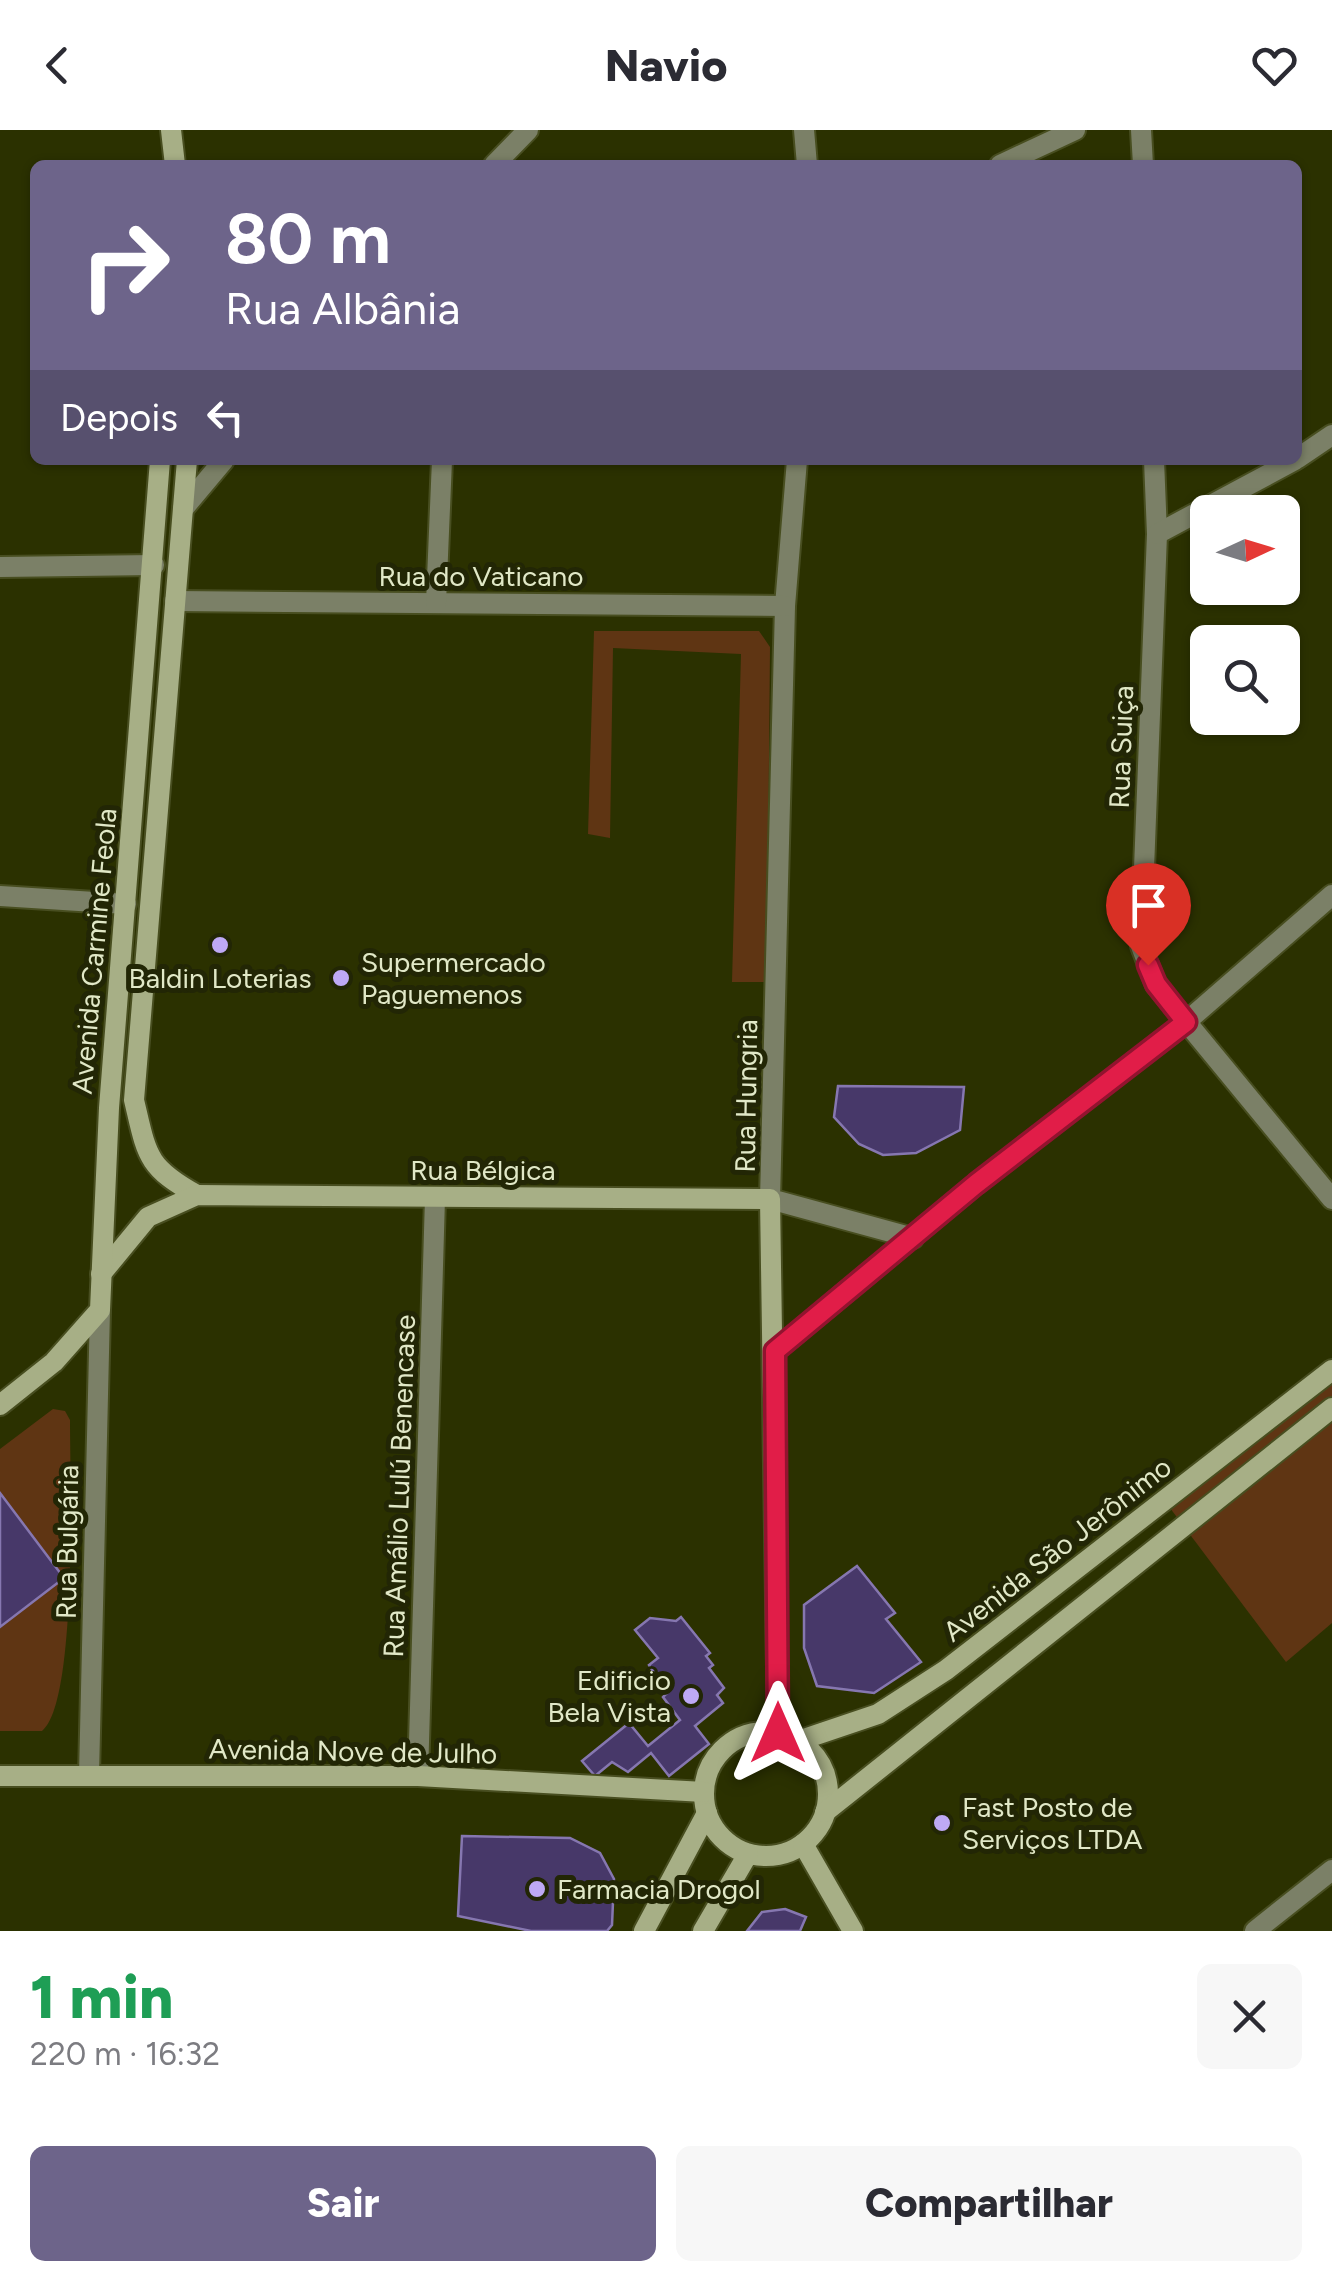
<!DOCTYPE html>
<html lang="pt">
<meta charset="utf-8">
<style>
:root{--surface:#fff;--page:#f7f7f7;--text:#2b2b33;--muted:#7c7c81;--accent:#6d648a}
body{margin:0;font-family:Figtree,sans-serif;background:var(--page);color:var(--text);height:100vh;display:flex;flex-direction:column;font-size:38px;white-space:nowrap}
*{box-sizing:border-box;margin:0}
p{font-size:32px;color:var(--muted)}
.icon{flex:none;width:55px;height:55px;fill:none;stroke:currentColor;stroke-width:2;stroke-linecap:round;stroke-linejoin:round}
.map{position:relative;height:1801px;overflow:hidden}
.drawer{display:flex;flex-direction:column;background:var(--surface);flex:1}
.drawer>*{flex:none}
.hud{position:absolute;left:30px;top:30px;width:1272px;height:305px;border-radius:15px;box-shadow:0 2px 8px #0004;background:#6d648a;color:#fff;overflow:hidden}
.needle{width:65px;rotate:86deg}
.buttons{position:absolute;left:1190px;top:365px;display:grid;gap:20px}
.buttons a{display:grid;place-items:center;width:110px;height:110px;border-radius:15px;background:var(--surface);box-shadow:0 2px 8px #0004;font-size:50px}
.pin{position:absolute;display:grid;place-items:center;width:85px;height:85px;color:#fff;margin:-102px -42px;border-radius:50% 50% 50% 0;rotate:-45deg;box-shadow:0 0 10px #0007}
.pin .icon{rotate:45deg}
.me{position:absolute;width:110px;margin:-55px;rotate:0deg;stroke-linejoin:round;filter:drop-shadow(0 0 8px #0008)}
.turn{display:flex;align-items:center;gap:35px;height:210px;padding:0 30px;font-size:45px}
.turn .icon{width:130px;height:130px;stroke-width:2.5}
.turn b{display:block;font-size:70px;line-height:85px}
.then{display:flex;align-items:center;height:95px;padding:0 30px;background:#0003;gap:20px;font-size:38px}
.round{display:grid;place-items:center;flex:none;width:105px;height:105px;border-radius:15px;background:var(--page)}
.headline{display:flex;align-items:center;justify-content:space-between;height:170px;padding:0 30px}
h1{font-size:60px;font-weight:800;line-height:75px;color:#1e9e55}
.action{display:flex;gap:20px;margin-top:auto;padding:20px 30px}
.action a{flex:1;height:115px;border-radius:15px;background:var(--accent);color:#fff;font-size:40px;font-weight:800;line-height:115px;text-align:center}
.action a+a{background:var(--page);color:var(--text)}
header{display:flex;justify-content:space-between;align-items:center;height:130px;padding:0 30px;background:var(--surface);font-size:45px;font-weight:800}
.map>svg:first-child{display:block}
</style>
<header><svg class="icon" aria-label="back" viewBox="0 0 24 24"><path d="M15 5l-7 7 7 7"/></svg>Navio<svg class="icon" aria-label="heart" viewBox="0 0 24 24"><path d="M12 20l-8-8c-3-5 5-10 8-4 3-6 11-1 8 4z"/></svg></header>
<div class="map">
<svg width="1332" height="1801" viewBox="0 0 1332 1801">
<rect width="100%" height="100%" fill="#2b3100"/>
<!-- green -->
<g fill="#5f3513">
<polygon points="594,501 759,501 770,517 767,852 732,852 741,524 613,518 610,708 588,704"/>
<polygon points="1332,1247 1332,1493 1286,1532 1170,1378"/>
<path d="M 53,1279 L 65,1281 L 70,1290 C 70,1343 78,1573 42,1601 L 0,1601 L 0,1319 Z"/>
</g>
<!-- building -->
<g fill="#473869" stroke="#8677b0" stroke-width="2.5">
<polygon points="838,956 964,957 960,1000 916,1023 883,1025 859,1014 834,987"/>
<polygon points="0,1363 64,1448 0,1497"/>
<polygon points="857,1436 895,1483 886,1489 921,1532 874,1563 817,1556 804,1518 804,1475"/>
<polygon points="681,1487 710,1523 706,1526 713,1535 709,1538 724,1558 717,1565 723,1573 695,1596 709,1614 669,1646 651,1623 628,1642 612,1632 595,1646 582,1631 629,1593 648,1616 680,1590 663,1567 667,1563 649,1535 658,1528 635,1500 650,1488 676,1491"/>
<polygon points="462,1706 570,1708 600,1723 614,1749 612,1795 607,1801 531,1801 458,1786"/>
<polygon points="785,1779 806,1787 800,1801 747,1801 762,1782"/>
</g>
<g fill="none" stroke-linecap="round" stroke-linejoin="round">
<!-- street casing -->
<g stroke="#484e20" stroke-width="24">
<g id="street">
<polyline points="804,0 807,35"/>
<polyline points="1141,0 1143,35"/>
<polyline points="494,35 528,0"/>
<polyline points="1000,35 1075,0"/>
<polyline points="1298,328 1332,305"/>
<polyline points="797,330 785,476 770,1069 913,1108"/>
<polyline points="1154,330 1157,404 1141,816 1156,855 1332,1069"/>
<polyline points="183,379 224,330"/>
<polyline points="1157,404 1295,330"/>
<polyline points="0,437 154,435"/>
<polyline points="175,471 785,476"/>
<polyline points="436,473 442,330"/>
<polyline points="0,766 126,774"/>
<polyline points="775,1221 976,1054 1186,892 1332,765"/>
<polyline points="89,1645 100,1180"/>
<polyline points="418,1646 435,1068"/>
<polyline points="1255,1801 1332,1740"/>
</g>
</g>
<!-- secondary casing -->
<g stroke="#484e20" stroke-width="24">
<g id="secondary">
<polyline points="171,0 175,35"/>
<path d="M 187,330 L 134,970 C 147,1025 146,1037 197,1065"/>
<polyline points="101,1144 148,1087 197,1065 770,1069 778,1603"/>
<polyline points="0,1275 54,1232 100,1180 109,978 160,330"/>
<circle cx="766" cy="1664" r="62"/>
<polyline points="798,1611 878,1584 946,1540 1332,1240"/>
<polyline points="0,1646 418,1646 704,1662"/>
<polyline points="825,1682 1332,1278"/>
<polyline points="803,1714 853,1801"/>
<polyline points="644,1801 707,1683"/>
<polyline points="703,1801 748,1724"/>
</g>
</g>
<!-- street -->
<use href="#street" stroke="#7b8067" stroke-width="20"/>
<!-- secondary -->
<use href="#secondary" stroke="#a7af86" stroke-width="20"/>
</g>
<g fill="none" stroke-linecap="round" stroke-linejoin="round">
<!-- route casing -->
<g stroke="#92132f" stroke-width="25">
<polyline id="route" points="778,1603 775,1221 976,1054 1186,892 1156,854 1148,835"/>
</g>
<!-- route -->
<use href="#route" stroke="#e11d48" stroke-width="18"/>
</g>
<!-- markers -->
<g fill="#bea9f5" stroke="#222605" stroke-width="4">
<circle cx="220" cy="815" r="10"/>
<circle cx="341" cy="848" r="10"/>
<circle cx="691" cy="1566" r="10"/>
<circle cx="942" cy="1693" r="10"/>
<circle cx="537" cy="1759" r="10"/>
</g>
<g text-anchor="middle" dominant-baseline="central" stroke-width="10" stroke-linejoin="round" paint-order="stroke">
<!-- street labels -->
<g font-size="28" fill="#e1e8c7" stroke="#222605">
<text x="481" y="446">Rua do Vaticano</text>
<text transform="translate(1121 617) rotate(-88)">Rua Suiça</text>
<text transform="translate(94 821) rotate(-85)">Avenida Carmine Feola</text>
<text transform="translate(746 966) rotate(-89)">Rua Hungria</text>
<text x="483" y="1040">Rua Bélgica</text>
<text transform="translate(399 1356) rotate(-88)">Rua Amálio Lulú Benencase</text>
<text transform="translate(67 1412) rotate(-89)">Rua Bulgária</text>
<text transform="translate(1057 1419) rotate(-38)">Avenida São Jerônimo</text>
<text transform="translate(353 1621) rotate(1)">Avenida Nove de Julho</text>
</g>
<!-- poi labels -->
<g font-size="28" fill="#e1e8c7" stroke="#222605" text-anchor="start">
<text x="361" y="832">Supermercado<tspan x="361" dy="32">Paguemenos</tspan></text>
<text x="220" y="848" text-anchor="middle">Baldin Loterias</text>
<text x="671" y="1550" text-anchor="end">Edificio<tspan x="671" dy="32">Bela Vista</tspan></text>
<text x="962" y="1677">Fast Posto de<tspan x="962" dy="32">Serviços LTDA</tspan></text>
<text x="557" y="1759">Farmacia Drogol</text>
</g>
</g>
</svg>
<div class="buttons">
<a><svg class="needle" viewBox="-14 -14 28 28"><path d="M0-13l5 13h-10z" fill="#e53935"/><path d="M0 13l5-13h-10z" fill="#7c7c81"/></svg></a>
<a><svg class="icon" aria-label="search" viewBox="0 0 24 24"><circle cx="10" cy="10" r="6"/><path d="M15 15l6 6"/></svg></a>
</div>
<div class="pin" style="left:1148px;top:835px;background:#d93025"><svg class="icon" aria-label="arrive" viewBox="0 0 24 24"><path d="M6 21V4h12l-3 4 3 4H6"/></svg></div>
<svg class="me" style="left:778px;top:1603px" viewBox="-20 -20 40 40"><path d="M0-17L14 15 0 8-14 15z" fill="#e11d48" stroke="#fff" stroke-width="4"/></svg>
<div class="hud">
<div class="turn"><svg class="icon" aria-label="right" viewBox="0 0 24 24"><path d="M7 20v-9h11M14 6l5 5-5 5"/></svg><div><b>80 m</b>Rua Albânia</div></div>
<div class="then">Depois<svg class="icon" aria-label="left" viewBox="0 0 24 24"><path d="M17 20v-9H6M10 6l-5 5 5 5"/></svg></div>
</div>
</div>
<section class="drawer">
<div class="headline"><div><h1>1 min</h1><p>220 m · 16:32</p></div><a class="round"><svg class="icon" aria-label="close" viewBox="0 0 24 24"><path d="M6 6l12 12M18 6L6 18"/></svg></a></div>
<div class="action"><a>Sair</a><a>Compartilhar</a></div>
</section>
